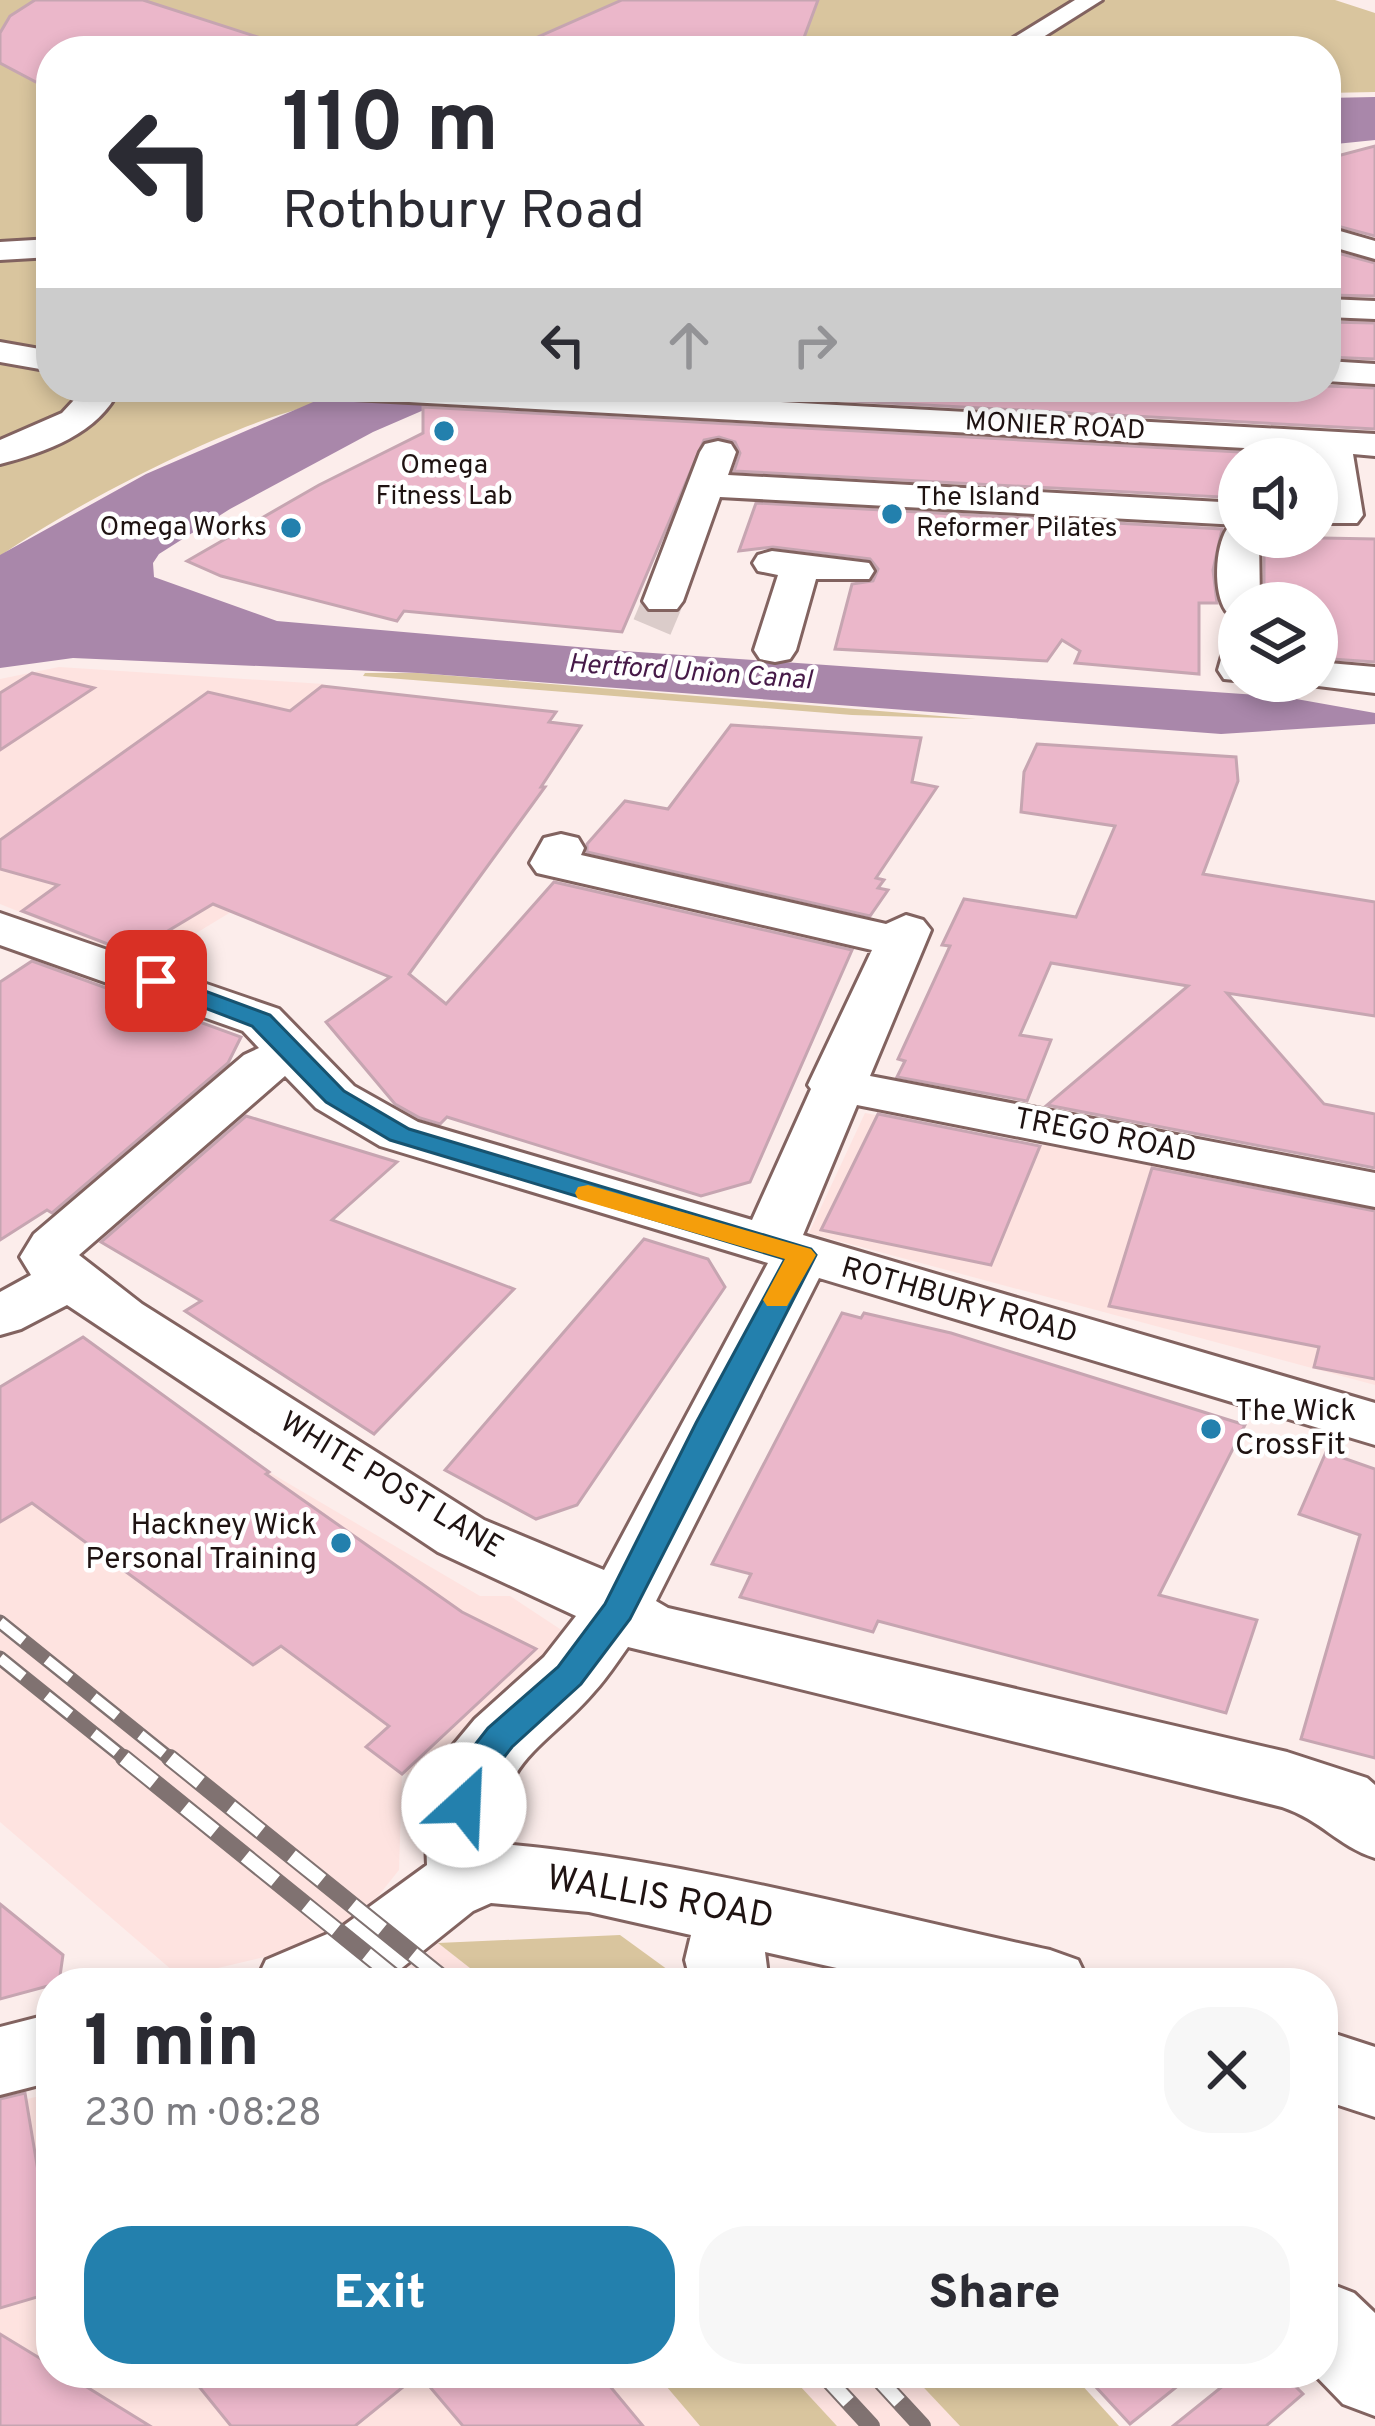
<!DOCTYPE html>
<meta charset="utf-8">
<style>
:root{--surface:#fff;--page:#f7f7f7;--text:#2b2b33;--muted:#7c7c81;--accent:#2380ad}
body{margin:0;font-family:Overpass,sans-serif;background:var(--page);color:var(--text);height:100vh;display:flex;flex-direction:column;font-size:45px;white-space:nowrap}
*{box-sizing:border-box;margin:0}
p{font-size:39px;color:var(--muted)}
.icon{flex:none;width:66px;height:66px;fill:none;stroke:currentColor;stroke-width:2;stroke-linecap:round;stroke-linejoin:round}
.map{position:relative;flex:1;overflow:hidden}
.side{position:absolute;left:36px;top:1968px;width:1302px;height:420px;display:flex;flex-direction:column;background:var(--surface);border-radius:48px;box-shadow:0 6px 18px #0003}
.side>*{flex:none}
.top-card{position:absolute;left:36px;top:36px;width:1305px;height:366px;border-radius:48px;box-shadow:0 6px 18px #0003;background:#fff;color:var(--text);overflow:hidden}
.fabs{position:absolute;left:1218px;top:438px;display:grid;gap:24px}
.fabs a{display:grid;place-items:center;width:120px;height:120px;border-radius:50%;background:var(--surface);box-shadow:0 6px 18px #0003;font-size:60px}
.pin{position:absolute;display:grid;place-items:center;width:102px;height:102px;color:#fff;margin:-51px;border-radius:24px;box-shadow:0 6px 18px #0006}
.me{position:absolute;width:132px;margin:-66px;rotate:25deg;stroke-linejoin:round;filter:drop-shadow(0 0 9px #0008)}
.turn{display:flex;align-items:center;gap:42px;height:252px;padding:0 48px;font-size:54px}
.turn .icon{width:156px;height:156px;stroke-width:2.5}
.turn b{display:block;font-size:84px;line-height:102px}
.lanes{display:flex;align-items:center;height:114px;padding:0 48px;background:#0003;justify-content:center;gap:60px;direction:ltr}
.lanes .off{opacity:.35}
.round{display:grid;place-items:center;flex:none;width:126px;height:126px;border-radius:48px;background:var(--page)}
.headline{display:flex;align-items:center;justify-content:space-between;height:204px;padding:0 48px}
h1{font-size:72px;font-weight:800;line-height:90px}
.cta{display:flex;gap:24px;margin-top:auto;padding:24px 48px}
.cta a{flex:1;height:138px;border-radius:48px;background:var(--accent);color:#fff;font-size:48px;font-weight:800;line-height:138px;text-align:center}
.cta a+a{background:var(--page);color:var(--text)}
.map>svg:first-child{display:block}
</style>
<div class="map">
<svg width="1375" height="2426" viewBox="0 0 1375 2426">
<rect width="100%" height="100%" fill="#fcedeb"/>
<!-- built -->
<g fill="#fee3e0">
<polygon points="59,667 324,684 228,757 336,848 147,963 0,904 0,679"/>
<polygon points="865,1113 1352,1201 1350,1210 1375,1215 1375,1385 809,1233"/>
<polygon points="269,1472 480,1596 510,1596 563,1631 570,1640 569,1653 438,1778 402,1774 399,1870 379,1895 320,1944 180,1977 0,1822 0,1479 126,1572"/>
<polygon points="438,1943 489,1983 395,1983"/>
<polygon points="51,2093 51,2373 655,2373 700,2426 0,2426 0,2106"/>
<polygon points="788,2373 910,2373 960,2426 837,2426"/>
</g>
<!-- green -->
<g fill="#d9c59e">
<path d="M 0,0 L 1335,0 L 1375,13 L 1375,92 L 1326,93 L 1326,51 L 51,51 L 51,387 L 331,387 L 312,397 L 325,398 C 304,409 285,412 264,420 C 181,450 73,506 0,556 Z"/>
<polygon points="365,673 418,673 976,719 852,715 363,676"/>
<polygon points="620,1935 686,1983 489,1983 438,1943"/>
<polygon points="655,2373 788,2373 837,2426 700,2426"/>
<polygon points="910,2373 1071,2373 1119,2426 960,2426"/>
</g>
<!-- water -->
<g fill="#a987aa">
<polygon points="1375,97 1375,140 1326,145 1326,98"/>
<polygon points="348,387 477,387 373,432 230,509 159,554 153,563 154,577 277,621 624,651 1285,697 1375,713 1375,724 1221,734 418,673 73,658 0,668 0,555 146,474"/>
</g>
<!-- building -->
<g fill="#ebb7ca" stroke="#c6a5b1" stroke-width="3">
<polygon points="35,0 143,0 276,43 275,51 51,51 51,90 0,63 0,33 10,16"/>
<polygon points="622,0 818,0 799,51 506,51"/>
<polygon points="1375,146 1375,236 1326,223 1326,159"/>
<polygon points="1326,250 1375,263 1375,296 1326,295"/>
<polygon points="1326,322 1375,323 1375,359 1326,357"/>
<polygon points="1326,386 1375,388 1375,429 587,387"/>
<polygon points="423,407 1313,456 1313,459 1239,459 1239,498 734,471 740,453 735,442 719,437 704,440 622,632 404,611 397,621 221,576 187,561 319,485 423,433"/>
<polygon points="756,503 1222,529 1213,570 1217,603 1199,603 1199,674 1075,663 1080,651 1062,640 1047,661 835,649 852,584 873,581 878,569 870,559 773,547 739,551"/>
<polygon points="1264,537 1375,539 1375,662 1317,658 1317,603 1264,603"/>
<polygon points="32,673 94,688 0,750 0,693"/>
<polygon points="322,686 556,712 549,722 581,726 541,787 545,787 409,974 446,1004 554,882 852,950 750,1182 701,1196 447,1117 440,1124 420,1118 395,1104 326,1022 390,977 213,904 131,953 22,911 58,885 0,869 0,840 208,692 290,711"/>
<polygon points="731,725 921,738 912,782 937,787 876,878 884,880 878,888 888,890 870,916 587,852 587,844 625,801 668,809"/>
<polygon points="1037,744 1236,757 1238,781 1203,874 1375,902 1375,1016 1227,993 1324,1104 1375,1114 1375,1168 1047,1105 1188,986 1051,963 1020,1035 1051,1040 1027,1101 897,1077 905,1061 898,1059 950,946 942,945 964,899 1076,917 1115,826 1021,812 1024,772"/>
<polygon points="32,961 241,1037 228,1063 52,1213 47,1210 0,1240 0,982"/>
<polygon points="878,1114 1040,1146 991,1265 821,1230"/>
<polygon points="246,1116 397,1162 332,1220 514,1289 374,1434 185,1311 201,1301 101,1242"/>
<polygon points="1152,1168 1375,1211 1375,1379 1314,1367 1319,1347 1109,1306"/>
<polygon points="644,1239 708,1259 725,1287 577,1505 536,1519 445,1470"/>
<polygon points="842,1313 861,1318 864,1313 951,1333 1245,1425 1159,1595 1257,1620 1226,1713 878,1621 873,1632 740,1597 751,1574 712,1564"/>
<polygon points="83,1337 269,1472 266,1474 462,1612 536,1649 402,1774 366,1747 389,1726 281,1646 253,1665 32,1503 0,1522 0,1387"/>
<polygon points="1326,1452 1375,1469 1375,1758 1301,1739 1360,1535 1299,1514"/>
<polygon points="0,1904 63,1955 59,1983 0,1999"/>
<polygon points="25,2093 51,2249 51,2293 0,2308 0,2099"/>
<polygon points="0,2334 51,2365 51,2373 64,2373 150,2426 0,2426"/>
<polygon points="188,2373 599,2373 643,2426 463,2426 419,2374 355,2426 231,2426"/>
<polygon points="1083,2373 1194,2373 1130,2424"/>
<polygon points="1239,2373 1282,2373 1303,2394 1266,2426 1173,2426"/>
</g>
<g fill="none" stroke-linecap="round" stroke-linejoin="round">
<!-- minor-tunnel -->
<polyline stroke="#dbccca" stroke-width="40" stroke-dasharray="40 21" stroke-linecap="butt" points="652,627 663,601"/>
<!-- minor casing -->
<g stroke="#826360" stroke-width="6">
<g id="minor">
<polygon points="1075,0 1102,0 1021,51 992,51"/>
<polygon points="1326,227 1375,241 1375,259 1326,245"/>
<polygon points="51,239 51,257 0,260 0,242"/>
<polygon points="1326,299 1375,301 1375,319 1326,317"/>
<polygon points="0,342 51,351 51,371 0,362"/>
<polygon points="1326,361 1375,364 1375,384 1326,381"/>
<path d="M 86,387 L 119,389 C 100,433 44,453 0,464 L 0,440 L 62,413 Z"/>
<polygon points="300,387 503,387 1375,434 1375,456 1353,454 1363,515 1357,523 1331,523 1325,515 1317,452 317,397 305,394"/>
<polygon points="718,441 731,444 736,452 728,475 1239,503 1239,525 720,497 683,601 677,609 649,609 643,601 700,452 705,444"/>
<path d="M 1239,526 L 1239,537 L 1259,537 L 1260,603 L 1239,603 L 1239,615 L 1226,611 C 1213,592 1215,548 1227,529 Z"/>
<polygon points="772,551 869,563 874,571 869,579 816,579 796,650 790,659 775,662 760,659 754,650 778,575 758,571 753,563 758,555"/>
<polygon points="1239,646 1239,681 1245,681 1224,679 1218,670 1224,649"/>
<polygon points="1317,662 1375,667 1375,693 1302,684 1317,681"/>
<path d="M 561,834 L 578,838 L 584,848 L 581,855 L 886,924 L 906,915 L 923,920 L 931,930 L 870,1076 L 1375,1173 L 1375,1207 L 857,1105 L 803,1235 L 1375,1403 L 1375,1445 L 819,1278 L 656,1601 L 668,1608 L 1287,1752 L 1367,1778 L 1375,1785 L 1375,1858 C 1336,1845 1323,1821 1282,1807 L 628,1647 C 617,1662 607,1678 594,1692 C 547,1747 496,1761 501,1844 C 686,1860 867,1911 1050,1950 L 1078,1960 L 1089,1983 L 904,1983 L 765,1952 L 769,1983 L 691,1983 L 685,1960 L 691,1935 L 589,1912 L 491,1903 L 473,1911 L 393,1975 L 374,1983 L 255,1983 L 266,1960 L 339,1929 L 427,1865 L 425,1816 L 450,1749 L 475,1719 L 544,1657 L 576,1616 L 438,1552 L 67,1305 L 21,1329 L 0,1335 L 0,1292 L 31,1275 L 20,1257 L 34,1234 L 244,1055 L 259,1048 L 243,1031 L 0,945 L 0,913 L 279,1009 L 354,1086 L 418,1122 L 752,1220 L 811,1089 L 808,1085 L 872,950 L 537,873 L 530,863 L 544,838 ZM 285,1076 L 316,1108 L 380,1146 L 768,1263 L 604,1570 L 484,1520 L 142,1304 L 79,1255 Z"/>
<polygon points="51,2014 51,2082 0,2095 0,2027"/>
<polygon points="1323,2030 1375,2047 1375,2117 1323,2100"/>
<polygon points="1323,2281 1354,2293 1375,2313 1375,2416 1343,2404 1313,2373 1323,2373"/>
</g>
</g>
<!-- minor -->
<use href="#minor" fill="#fff" fill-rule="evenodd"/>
<!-- rail-far1 casing -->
<g stroke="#807271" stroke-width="15">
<g id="rail-far1">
<polyline points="0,1622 173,1761"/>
<polyline points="0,1658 128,1761"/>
</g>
</g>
<!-- rail casing -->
<g stroke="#807271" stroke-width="18">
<g id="rail">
<polyline points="124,1758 402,1983"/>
<polyline points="170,1758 449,1983"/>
<polyline points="822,2373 871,2426"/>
<polyline points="873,2373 922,2426"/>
</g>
</g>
<!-- rail-far1 -->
<use href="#rail-far1" stroke="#fff" stroke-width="10" stroke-dasharray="30" stroke-linecap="butt"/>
<!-- rail -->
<use href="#rail" stroke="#fff" stroke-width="14" stroke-dasharray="39" stroke-linecap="butt"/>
</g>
<!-- route -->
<polygon fill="#2380ad" stroke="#175370" stroke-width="3" points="156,973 270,1015 344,1091 409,1129 811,1249 816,1255 630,1619 581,1684 512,1747 491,1774 476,1815 464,1819 451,1815 446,1805 463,1760 488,1728 558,1667 605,1604 696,1423 785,1259 390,1140 326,1102 252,1026 147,986 147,976"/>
<!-- slow -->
<polygon fill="#f59e0b" points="588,1185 811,1249 816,1255 787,1306 767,1306 763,1300 785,1259 578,1199 575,1193 578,1187"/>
<!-- markers -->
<g fill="#2380ad" stroke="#fff" stroke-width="4.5">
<circle cx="444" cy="431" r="12"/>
<circle cx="892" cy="514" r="12"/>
<circle cx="291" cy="528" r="12"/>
<circle cx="1211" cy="1429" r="12"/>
<circle cx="341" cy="1543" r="12"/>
</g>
<g text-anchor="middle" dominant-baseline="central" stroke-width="9" stroke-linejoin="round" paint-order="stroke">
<!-- far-street labels -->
<g font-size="27" fill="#1f1312" stroke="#fff">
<text transform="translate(1055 427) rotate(3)">MONIER ROAD</text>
</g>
<!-- far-poi labels -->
<g font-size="27" fill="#1f1312" stroke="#fff">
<text x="444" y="466">Omega<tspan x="444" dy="31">Fitness Lab</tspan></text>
<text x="916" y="498" text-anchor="start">The Island<tspan x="916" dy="31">Reformer Pilates</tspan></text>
<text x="267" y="528" text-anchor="end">Omega Works</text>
</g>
<!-- far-water labels -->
<g font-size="27" font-style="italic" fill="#461a48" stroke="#fff">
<text transform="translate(690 673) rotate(4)">Hertford Union Canal</text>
</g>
<!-- street labels -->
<g font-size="30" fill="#1f1312" stroke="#fff">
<text transform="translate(1105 1137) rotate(11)">TREGO ROAD</text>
<text transform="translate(959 1302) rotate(16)">ROTHBURY ROAD</text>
<text transform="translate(391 1486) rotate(31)">WHITE POST LANE</text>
</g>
<!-- poi labels -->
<g font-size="30" fill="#1f1312" stroke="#fff" text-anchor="start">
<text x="1235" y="1412">The Wick<tspan x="1235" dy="34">CrossFit</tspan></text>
<text x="317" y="1526" text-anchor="end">Hackney Wick<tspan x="317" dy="34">Personal Training</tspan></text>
</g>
<!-- near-street labels -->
<g font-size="36" fill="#1f1312" stroke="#fff">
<text transform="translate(660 1899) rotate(10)">WALLIS ROAD</text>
</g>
</g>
</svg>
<div class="fabs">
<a><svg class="icon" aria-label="sound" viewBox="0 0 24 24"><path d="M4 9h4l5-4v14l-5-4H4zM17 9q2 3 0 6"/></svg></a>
<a><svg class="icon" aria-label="layers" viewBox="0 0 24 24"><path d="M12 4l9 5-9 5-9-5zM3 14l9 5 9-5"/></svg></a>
</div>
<div class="pin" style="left:156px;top:981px;background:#d93025"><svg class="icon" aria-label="arrive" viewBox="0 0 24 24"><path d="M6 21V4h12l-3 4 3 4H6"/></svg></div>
<svg class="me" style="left:464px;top:1805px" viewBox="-20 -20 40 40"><circle r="19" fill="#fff"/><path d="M0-13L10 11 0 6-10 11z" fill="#2380ad"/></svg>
<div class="top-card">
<div class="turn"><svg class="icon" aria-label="left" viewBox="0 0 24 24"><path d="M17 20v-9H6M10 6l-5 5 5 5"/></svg><div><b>110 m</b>Rothbury Road</div></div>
<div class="lanes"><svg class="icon" aria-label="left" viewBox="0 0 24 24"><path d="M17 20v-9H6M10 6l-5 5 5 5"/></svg><svg class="icon off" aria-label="ahead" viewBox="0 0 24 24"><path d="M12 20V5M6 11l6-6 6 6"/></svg><svg class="icon off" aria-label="right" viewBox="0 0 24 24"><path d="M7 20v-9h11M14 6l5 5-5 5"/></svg></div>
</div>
<section class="side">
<div class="headline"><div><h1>1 min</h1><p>230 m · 08:28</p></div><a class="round"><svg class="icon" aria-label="close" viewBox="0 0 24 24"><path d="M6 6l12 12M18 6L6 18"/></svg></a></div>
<div class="cta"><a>Exit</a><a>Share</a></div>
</section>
</div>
